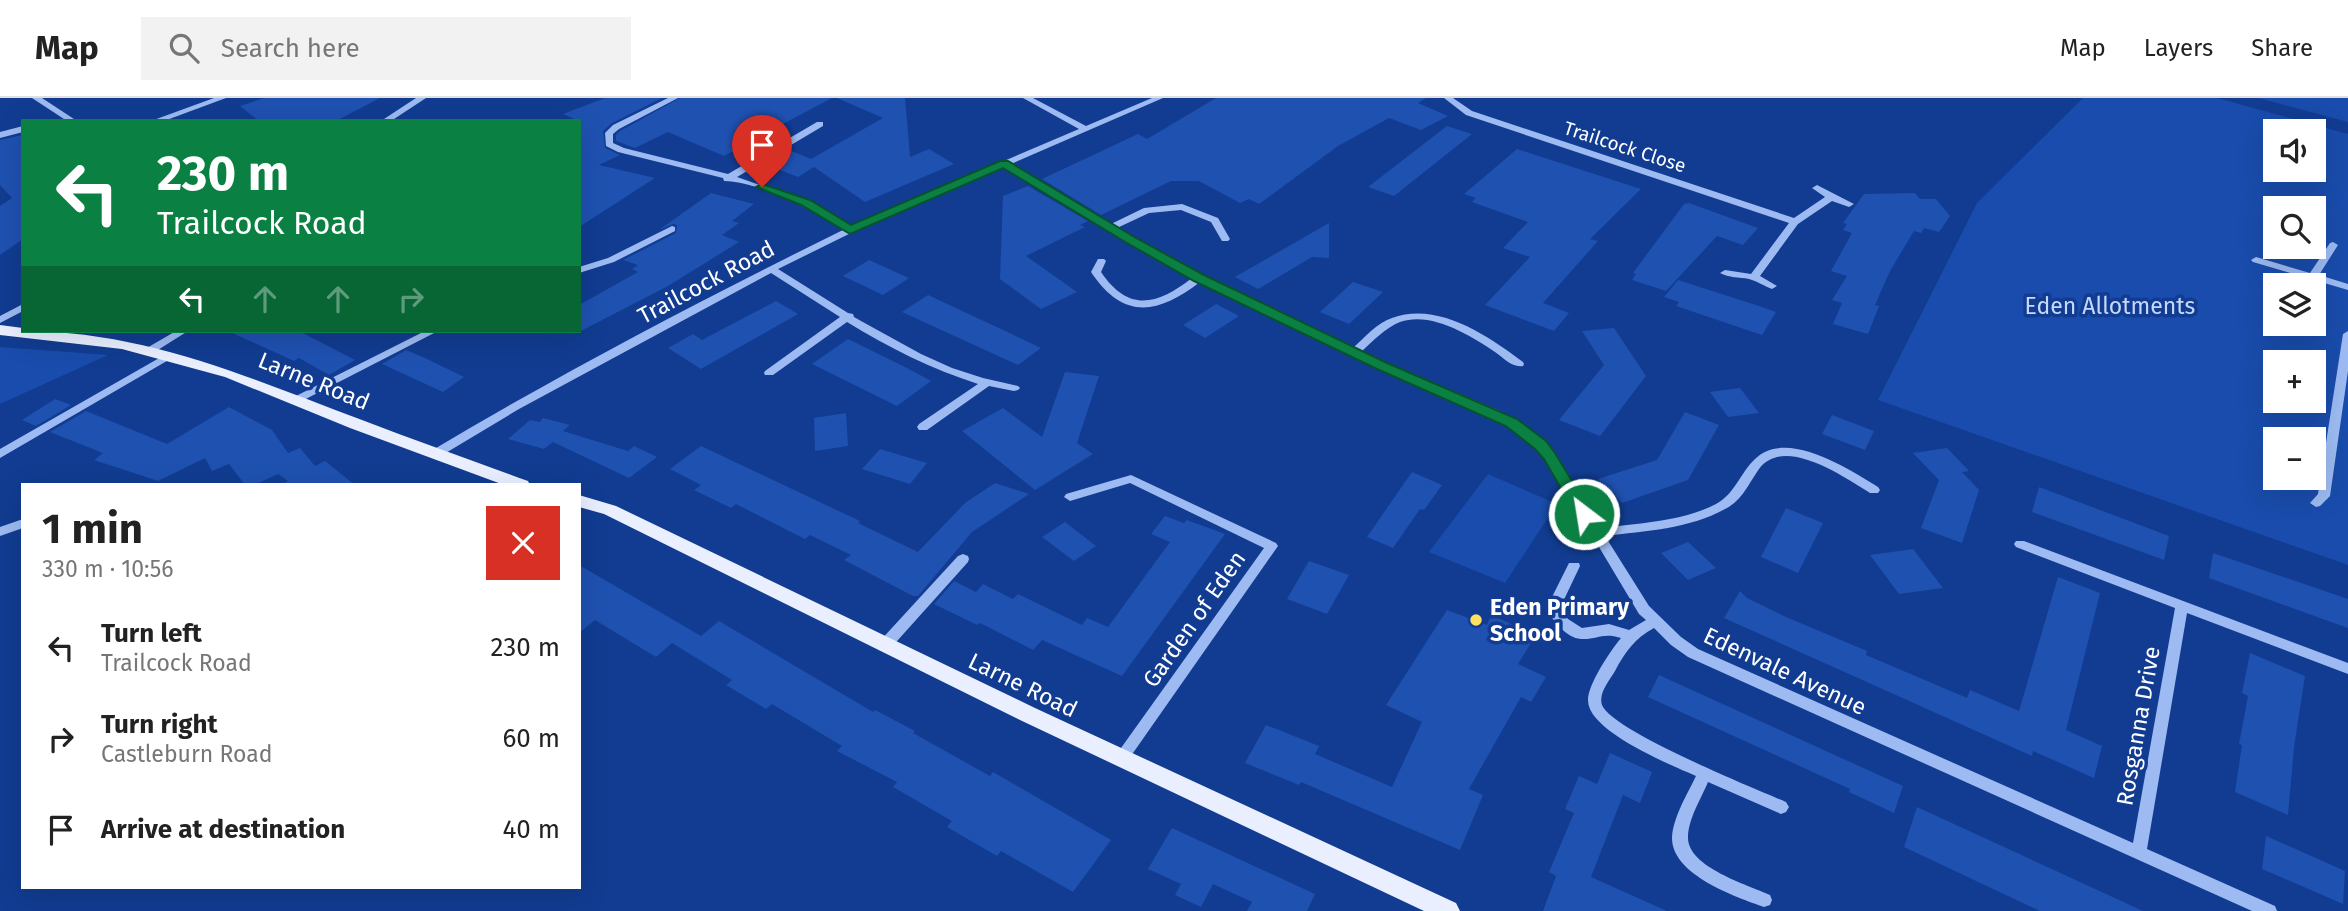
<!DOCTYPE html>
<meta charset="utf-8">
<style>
:root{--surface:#fff;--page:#f2f2f2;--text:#222;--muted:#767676;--line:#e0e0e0}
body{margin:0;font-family:"Fira Sans",sans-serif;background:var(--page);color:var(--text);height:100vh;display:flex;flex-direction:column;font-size:26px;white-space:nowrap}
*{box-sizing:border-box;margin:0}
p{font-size:23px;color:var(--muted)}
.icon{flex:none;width:38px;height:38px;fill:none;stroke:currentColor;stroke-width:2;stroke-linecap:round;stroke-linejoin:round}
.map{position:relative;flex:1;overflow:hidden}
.drawer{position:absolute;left:21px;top:385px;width:560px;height:406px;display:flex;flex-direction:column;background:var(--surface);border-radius:0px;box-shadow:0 7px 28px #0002}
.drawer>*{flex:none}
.banner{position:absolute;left:21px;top:21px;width:560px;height:214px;border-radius:0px;box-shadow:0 7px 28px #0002;background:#0b8043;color:#fff;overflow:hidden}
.tools{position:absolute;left:2263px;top:21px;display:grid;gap:14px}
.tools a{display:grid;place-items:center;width:63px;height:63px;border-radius:0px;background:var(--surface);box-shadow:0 7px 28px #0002;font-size:35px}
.pin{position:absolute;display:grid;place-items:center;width:60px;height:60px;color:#fff;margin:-72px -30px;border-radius:50% 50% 50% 0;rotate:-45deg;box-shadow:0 0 7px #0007}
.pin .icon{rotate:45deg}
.me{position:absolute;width:77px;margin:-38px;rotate:329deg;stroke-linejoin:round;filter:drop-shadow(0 0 5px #0008)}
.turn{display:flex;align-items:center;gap:24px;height:147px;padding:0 21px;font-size:32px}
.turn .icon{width:91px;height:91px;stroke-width:2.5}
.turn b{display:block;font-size:49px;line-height:60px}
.lanes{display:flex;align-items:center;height:66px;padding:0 21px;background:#0003;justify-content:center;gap:35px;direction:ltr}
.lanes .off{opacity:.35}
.round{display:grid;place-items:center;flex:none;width:74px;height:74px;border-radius:0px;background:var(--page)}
.head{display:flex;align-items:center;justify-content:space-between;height:119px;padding:0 21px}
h1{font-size:42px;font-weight:700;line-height:52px}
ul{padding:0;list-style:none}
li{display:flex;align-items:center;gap:21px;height:91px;padding:0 21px}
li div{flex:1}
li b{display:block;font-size:26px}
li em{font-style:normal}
header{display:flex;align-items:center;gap:42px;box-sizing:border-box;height:98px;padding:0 35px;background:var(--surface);border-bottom:2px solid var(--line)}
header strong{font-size:33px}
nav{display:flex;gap:38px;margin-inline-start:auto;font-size:24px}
.search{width:490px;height:63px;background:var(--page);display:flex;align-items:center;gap:18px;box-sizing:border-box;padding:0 24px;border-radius:0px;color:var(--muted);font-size:26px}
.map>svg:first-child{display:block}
</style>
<header>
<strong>Map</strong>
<div class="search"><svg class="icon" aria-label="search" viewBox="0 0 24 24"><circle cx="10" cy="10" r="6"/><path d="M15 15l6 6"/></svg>Search here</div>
<nav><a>Map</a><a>Layers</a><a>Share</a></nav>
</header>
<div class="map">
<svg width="2348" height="813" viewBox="0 0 2348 813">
<rect width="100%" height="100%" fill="#113c91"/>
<!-- green -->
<g fill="#194cac" fill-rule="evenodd">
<path d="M 2083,0 L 2217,0 L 2348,36 L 2348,467 L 1878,302 L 1977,105 ZM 2275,33 L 2314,33 L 2314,72 L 2275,72 ZM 2275,110 L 2314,110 L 2314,149 L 2275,149 ZM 2275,187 L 2314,187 L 2314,226 L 2275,226 ZM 2275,264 L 2314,264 L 2314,303 L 2275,303 ZM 2275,341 L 2314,341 L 2314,380 L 2275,380 Z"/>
<polygon points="2258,0 2348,0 2348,24"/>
<polygon points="0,249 108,257 0,306"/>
<polygon points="1488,376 1557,406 1505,485 1429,454"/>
</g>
<!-- building -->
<g fill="#1f51b1">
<polygon points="264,0 380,0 336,23 259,23 240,8"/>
<polygon points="605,0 662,0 612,25 603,33 605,50 620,57 599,67 655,80 579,129 579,23 563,16"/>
<polygon points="680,0 832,0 758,39 774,46 750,60 733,53 724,58 668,34 635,50 616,43 616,37 620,33"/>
<polygon points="837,0 905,0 910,59 929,51 954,66 865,104 814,69 798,79 765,66 789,52 811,61 883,20"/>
<polygon points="1216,0 1426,0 1418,5 1448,18 1421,32 1389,20 1338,48 1259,106 1249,101 1240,105 1199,83 1171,83 1101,117 1042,81 1138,36 1147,41"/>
<polygon points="1447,28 1472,36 1394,98 1368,89"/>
<polygon points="23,37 23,141 0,157 0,108 12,100 0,87 0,42"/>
<polygon points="1517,51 1641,91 1590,141 1598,143 1543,205 1569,215 1554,233 1485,207 1530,159 1503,150 1528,124 1472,104 1476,100 1464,96"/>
<polygon points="1028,88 1088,123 1080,127 1085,129 1026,158 1077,194 1041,211 1000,181 1003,98"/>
<polygon points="711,95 754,106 732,123 739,125 722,137 739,144 668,188 579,234 579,207 638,174 632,171 638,167 623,162 676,135 677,127 673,126 659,132"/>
<polygon points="1915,95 1920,101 1936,101 1950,118 1939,134 1924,130 1921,135 1914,133 1890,173 1875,207 1879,208 1868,236 1833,226 1842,205 1832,202 1847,178 1831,173 1852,135 1843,132 1847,126 1843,125 1864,96"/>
<polygon points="1689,105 1758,130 1743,147 1717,138 1666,193 1632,182 1636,176 1633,175 1684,106"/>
<polygon points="1329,125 1329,160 1312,159 1258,191 1235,179"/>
<polygon points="869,162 909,180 883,197 843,178"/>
<polygon points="1678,182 1756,207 1776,214 1762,237 1676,208 1679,204 1664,199"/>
<polygon points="1353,184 1383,194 1349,226 1320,214"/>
<polygon points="928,197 1001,231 1041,250 1018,267 902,214"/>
<polygon points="776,203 798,216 701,271 668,250 693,236 702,242"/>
<polygon points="1216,206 1239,218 1205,240 1183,227"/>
<polygon points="1614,230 1646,278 1600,338 1559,322 1604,267 1582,233"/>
<polygon points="228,233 299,233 355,262 329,277 299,260 294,263"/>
<polygon points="848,241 907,270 931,283 897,308 812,266"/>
<polygon points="406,252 423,259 464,279 443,294 382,266"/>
<polygon points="1065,274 1099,278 1077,345 1093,356 1035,392 962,333 1003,310 1042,339"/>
<polygon points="1740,290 1759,315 1728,319 1710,294"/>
<polygon points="55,301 71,307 36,328 22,322"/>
<polygon points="229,309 272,332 288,355 300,350 315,368 325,363 355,387 281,387 288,383 278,376 254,387 245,387 229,366 212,373 205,360 158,383 94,362 103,355 50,334 86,313 167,346"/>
<polygon points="1685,314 1719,327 1688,382 1622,405 1598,381 1657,362"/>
<polygon points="846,315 848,348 815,353 814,320"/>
<polygon points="1832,317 1874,333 1865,352 1822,336"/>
<polygon points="543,320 570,327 563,333 628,353 634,348 657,359 629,380 553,344 544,351 508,341 530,322 540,324"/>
<polygon points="701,348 860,423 858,425 918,454 965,405 995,385 1029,396 972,434 918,498 913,498 844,462 851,457 810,437 805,441 736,406 731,410 694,392 701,387 670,371"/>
<polygon points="1947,350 1969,373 1962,374 1979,392 1962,445 1921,430 1939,382 1913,355"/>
<polygon points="880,351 910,360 927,365 910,386 862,371"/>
<polygon points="1412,374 1442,387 1424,412 1420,411 1393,450 1367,439"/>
<polygon points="2039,389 2169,438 2164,462 2032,414"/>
<polygon points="1786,410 1823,425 1798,475 1761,459"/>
<polygon points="1165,418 1184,425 1187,422 1225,436 1122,578 1042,542 1033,552 980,525 977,527 934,506 954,483 976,494 983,486 1013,501 1018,496 1082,527 1087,520 1108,529 1170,444 1151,436"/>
<polygon points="1065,424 1096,448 1074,463 1042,439"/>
<polygon points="1688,444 1716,470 1688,482 1661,455"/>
<polygon points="1913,451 1943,490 1899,496 1870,457"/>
<polygon points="2213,455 2348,501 2348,530 2209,480"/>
<polygon points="1309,463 1349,477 1327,516 1287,501"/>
<polygon points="579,467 701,538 719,523 873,614 875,612 915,633 913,635 990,678 993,674 1111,742 1073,794 1001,753 997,758 947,729 952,723 893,689 897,684 837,653 842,648 772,606 766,611 726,587 732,582 672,545 656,559 595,522 579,535"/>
<polygon points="2058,479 2100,495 2066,632 2102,648 2094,680 2033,653 2032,658 1724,520 1740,493 1747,500 1786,519 1867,553 1866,557 1967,600 1970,592 2019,613"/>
<polygon points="1447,512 1487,527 1491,517 1536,537 1518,566 1546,579 1531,604 1521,599 1469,691 1483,697 1460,752 1301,684 1299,687 1245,665 1266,627 1319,648 1315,656 1392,689 1422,624 1386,607"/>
<polygon points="2250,555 2305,578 2294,649 2288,717 2235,694 2242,647 2239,646 2248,598 2242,595"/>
<polygon points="1659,577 1903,688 1894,715 1849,694 1850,691 1648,599"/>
<polygon points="1610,655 1652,674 1640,705 1623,697 1591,779 1667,813 1543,813 1556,778 1549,774 1574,715 1565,711 1579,678 1597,686"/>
<polygon points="1917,709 2056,773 2143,813 2040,813 1904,749"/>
<polygon points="1172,730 1315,796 1307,813 1247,813 1252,804 1213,786 1201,809 1175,797 1181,786 1148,771"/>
<polygon points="2266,738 2345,773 2343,806 2262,771"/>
</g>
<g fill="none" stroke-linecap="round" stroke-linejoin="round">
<!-- minor -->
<g fill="#9dbbf2" fill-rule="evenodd">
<polygon points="32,0 42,0 77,23 67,23"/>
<polygon points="214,0 226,0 164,23 151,23"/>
<polygon points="416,0 426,0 391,23 381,23"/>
<path d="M 668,0 L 678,0 L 619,31 L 613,36 L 613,45 L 624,50 L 728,76 L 817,24 L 823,24 L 823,28 L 737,79 L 800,101 L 851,128 L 1079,31 L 1023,0 L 1033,0 L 1086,28 L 1152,0 L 1163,0 L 1011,66 L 1111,126 L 1144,110 L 1182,106 L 1218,120 L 1230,141 L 1228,143 L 1222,143 L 1211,124 L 1181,112 L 1149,115 L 1117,130 L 1203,178 L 1353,250 C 1365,239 1377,225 1392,220 C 1438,203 1488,238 1523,264 L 1524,266 L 1523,268 C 1512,270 1504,260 1495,254 C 1470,237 1431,213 1400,224 C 1385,230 1373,243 1361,254 L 1500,313 L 1527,329 L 1554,355 L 1600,430 C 1639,425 1681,424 1716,406 C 1735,396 1740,375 1755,361 C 1786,330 1849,371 1878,389 L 1880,392 L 1878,395 L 1870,395 C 1844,379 1784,337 1759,371 C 1749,385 1742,403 1725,411 C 1689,431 1645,433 1605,438 L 1649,508 L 1681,539 L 1698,551 L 2133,745 L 2175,510 L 2016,449 L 2014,446 L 2016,443 L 2024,443 L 2348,565 L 2348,576 L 2187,515 L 2147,751 L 2275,808 L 2277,813 L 2252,813 L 1688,559 L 1671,547 L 1654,530 C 1635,540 1625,554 1615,573 C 1610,582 1598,595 1602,607 C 1612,633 1756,691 1786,704 L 1789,709 L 1786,714 L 1781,716 L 1708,684 C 1701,701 1688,721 1688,740 C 1688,769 1748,787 1770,797 L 1772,802 L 1770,807 L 1764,809 C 1736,799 1672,777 1672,740 C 1673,719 1687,697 1696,678 C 1671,667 1587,633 1588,602 C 1588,586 1611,552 1621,540 C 1602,534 1597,542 1581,541 C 1566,540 1553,522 1546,511 L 1569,465 L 1579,465 L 1580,468 L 1560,510 L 1568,521 L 1582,530 L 1609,526 L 1629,532 L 1646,522 L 1639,516 L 1593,439 L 1591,438 L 1590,433 L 1546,361 L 1519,335 L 1492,319 L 1378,270 L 1200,184 C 1157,217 1123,222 1091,174 L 1098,161 L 1104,161 L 1106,163 L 1101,174 C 1129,215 1157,207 1192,180 L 1149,157 L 1004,70 L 853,134 L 778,171 L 848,215 L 853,216 L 854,219 L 861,223 L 921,256 L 952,270 L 983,280 L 1018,288 L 1020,290 L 1018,292 L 1014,293 L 989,288 L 927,332 L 919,332 L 917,329 L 919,326 L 978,286 C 932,271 889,250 847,224 L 773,277 L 765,277 L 764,275 L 765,273 L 840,219 L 771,175 L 519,311 L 439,359 L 431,359 L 429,356 L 431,353 C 565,273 703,201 843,132 C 812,112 760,84 724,83 L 723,80 L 618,54 L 606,48 L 605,35 L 613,27 Z"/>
<path d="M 1444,0 L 1453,0 L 1472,13 L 1794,120 L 1825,99 L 1812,90 L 1817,87 L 1854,106 L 1849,109 L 1832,103 L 1798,126 L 1760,178 L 1777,188 L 1772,191 C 1764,188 1757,183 1749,181 C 1739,179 1729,180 1720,175 L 1725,172 L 1751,176 L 1789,125 L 1466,17 Z"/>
<polygon points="23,28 23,34 0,40 0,34"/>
<polygon points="672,128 675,129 675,133 614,164 579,175 579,169 608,160"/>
<polygon points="2333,144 2338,147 2319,177 2348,186 2348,192 2253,164 2251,162 2256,159 2310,175 2330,145"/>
<polygon points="23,206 23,213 0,225 0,218"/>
<polygon points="176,233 188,233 153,255 145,255 144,253 145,251"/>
<polygon points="425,233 438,233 298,305 290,305 288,302"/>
<polygon points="2348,233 2348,273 2330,398 2320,408 2316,409 2310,405 2318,396 2343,236"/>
<polygon points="168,255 172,256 173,258 172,260 0,360 0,351"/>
<polygon points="1131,377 1276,445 1278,448 1126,665 1121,667 1116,665 1114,661 1116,657 1264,450 1130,385 1070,403 1064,399 1066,396"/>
<polygon points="23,421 23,430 0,438 0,429"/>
<polygon points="963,456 968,458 969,461 968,464 889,552 884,553 879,552 877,548 879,544 958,458"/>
</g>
<!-- major -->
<g fill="#e9efff" fill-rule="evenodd">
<path d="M 0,227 L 23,230 L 23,233 C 146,233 249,280 362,322 C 417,343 473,363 528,383 L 530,387 L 504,387 L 350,330 L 225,279 L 122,251 L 0,237 Z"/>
<polygon points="579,397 616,408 1035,610 1456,805 1460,813 1424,813 1020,622 604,416 579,409"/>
</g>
</g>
<!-- route -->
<polygon fill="#0b8043" stroke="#07532c" stroke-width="2" points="1000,63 1008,63 1136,140 1204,177 1387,265 1517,321 1546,343 1555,355 1592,416 1590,420 1578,420 1544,361 1535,351 1506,328 1377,271 1194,183 1127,145 1003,70 850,136 801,107 756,89 762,86 810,102 851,127"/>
<!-- markers -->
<circle fill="#ffe15f" stroke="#113c91" stroke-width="2.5" cx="1476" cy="522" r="7"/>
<g text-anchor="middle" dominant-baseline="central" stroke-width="7" stroke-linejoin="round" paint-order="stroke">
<!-- far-street labels -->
<g font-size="19" fill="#fff" stroke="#113c91">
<text transform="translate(1625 49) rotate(18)">Trailcock Close</text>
</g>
<!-- street labels -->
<g font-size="23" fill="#fff" stroke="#113c91">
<text transform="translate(706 184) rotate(-28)">Trailcock Road</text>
<text transform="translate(314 283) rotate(22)">Larne Road</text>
<text transform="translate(1194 521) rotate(-55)">Garden of Eden</text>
<text transform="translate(1785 573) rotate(25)">Edenvale Avenue</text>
<text transform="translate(1023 587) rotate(26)">Larne Road</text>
<text transform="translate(2138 628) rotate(-80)">Rosganna Drive</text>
</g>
<!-- park labels -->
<g font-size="23" fill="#c5d8fd" stroke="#113c91">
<text x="2110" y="208">Eden Allotments</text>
</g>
<!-- poi labels -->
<g font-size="23" font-weight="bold" fill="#fff" stroke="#113c91" text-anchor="start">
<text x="1490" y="509">Eden Primary<tspan x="1490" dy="26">School</tspan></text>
</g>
</g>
</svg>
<div class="tools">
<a><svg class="icon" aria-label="sound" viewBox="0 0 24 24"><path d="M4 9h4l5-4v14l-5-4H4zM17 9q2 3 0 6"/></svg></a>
<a><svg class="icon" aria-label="search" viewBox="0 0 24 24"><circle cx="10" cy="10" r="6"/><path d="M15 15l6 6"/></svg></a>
<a><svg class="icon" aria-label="layers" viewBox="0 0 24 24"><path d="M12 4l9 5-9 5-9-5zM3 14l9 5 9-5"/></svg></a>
<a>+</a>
<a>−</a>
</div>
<div class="pin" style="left:762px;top:89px;background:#d93025"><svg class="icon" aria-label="arrive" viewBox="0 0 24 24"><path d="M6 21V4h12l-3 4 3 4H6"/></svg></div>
<svg class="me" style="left:1584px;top:416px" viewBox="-20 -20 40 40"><circle r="17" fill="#0b8043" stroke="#fff" stroke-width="3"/><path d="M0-11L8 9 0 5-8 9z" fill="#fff"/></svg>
<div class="banner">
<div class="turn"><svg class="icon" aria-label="left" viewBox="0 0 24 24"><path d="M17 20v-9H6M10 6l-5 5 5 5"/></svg><div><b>230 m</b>Trailcock Road</div></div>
<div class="lanes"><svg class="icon" aria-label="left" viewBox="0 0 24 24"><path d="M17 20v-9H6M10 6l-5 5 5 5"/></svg><svg class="icon off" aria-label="ahead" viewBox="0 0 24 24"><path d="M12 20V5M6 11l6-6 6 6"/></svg><svg class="icon off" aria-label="ahead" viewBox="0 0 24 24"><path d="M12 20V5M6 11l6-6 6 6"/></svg><svg class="icon off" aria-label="right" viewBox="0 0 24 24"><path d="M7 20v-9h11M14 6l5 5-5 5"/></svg></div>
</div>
<section class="drawer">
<div class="head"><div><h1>1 min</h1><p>330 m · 10:56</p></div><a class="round" style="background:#d93025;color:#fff"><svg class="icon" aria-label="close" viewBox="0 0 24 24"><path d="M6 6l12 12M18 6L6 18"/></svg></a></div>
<ul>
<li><svg class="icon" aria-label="left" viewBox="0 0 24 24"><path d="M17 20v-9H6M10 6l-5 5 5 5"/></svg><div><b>Turn left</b><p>Trailcock Road</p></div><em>230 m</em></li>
<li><svg class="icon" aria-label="right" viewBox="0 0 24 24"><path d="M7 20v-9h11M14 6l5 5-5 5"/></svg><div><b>Turn right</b><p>Castleburn Road</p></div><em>60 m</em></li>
<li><svg class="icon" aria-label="arrive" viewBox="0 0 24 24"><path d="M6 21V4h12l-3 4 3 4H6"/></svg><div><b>Arrive at destination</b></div><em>40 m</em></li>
</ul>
</section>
</div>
